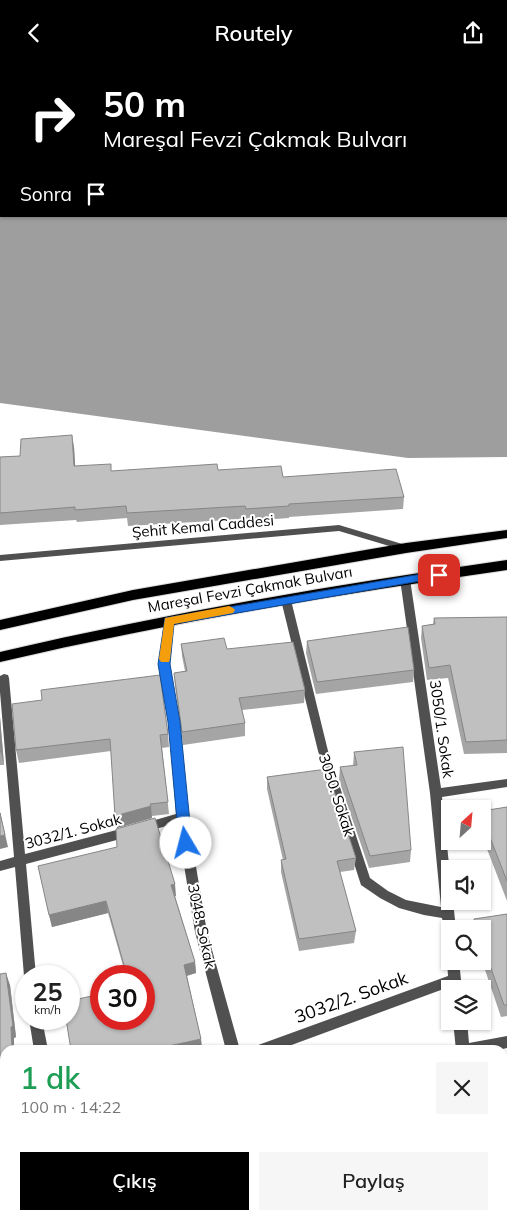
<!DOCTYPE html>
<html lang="tr">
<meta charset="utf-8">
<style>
:root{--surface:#fff;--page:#f6f6f6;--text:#222;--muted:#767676;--accent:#000}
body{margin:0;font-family:Mulish,sans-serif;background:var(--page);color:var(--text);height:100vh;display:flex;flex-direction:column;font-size:19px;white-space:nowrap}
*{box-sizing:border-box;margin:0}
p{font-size:16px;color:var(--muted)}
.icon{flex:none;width:28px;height:28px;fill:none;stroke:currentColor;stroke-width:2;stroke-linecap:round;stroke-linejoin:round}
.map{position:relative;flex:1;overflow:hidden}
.sheet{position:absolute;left:0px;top:980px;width:508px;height:175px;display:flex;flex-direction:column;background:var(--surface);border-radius:15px 15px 0 0;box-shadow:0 1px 4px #0004}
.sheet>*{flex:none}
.guide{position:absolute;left:0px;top:0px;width:508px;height:152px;box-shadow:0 1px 4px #0004;background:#000;color:#fff;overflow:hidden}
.needle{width:32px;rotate:26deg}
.controls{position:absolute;left:441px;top:735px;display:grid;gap:10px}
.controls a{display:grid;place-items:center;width:50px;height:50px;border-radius:0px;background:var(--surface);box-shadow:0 1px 4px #0004;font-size:25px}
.speed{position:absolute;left:15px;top:900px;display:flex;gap:10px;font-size:25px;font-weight:700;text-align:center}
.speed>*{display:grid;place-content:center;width:65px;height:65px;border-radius:50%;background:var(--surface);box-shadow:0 1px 4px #0004;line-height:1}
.speed small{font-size:12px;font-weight:400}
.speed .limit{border:8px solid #d22;background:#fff;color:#111}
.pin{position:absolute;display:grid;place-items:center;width:42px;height:42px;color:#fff;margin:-21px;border-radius:10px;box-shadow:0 2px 8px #0006}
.me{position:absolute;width:55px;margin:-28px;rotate:352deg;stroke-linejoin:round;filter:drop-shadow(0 0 4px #0008)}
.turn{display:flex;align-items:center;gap:18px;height:105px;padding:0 20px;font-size:22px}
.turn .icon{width:65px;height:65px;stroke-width:2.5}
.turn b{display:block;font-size:35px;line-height:42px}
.then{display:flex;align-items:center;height:48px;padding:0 20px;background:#0003;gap:10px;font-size:19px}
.round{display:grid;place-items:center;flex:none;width:52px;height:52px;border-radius:0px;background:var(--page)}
.summary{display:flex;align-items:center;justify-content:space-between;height:85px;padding:0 20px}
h1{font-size:30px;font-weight:600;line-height:38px;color:#1e9e55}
.cta{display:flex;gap:10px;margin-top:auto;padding:10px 20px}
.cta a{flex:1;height:58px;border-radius:0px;background:var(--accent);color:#fff;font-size:20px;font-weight:600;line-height:58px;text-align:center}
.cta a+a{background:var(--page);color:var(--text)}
header{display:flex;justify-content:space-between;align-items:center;height:65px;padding:0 20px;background:var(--accent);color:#fff;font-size:22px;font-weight:600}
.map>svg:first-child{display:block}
</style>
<header><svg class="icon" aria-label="back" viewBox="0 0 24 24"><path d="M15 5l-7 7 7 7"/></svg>Routely<svg class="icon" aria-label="share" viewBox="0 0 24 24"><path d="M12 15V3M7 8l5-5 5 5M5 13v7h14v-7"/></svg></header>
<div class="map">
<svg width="507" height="1155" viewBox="0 0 507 1155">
<rect width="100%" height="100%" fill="#fff"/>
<!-- water -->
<path fill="#9e9e9e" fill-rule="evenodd" d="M 0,0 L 507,0 L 507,392 L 408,393 L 0,338 ZM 1,1 L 506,1 L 506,151 L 1,151 Z"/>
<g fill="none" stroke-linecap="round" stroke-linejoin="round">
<!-- highway casing -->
<g stroke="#dbdbdb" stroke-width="2">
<g id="highway">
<polygon points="507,465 507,473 406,488 133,535 0,565 0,555 133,525 406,478"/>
<path d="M 507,495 L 507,505 C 337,529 168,558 0,597 L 0,587 C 168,548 337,519 507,495 Z"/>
</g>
</g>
<!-- lane -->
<g fill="#505050" fill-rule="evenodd">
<polygon points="37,1150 51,1150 52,1155 38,1155"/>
<polygon points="260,1150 274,1150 275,1155 261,1155"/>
</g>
<!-- street -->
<g fill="#505050" fill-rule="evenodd">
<polygon points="339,460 409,481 411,483 406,486 339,466 0,496 0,490"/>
<polygon points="405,511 410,514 441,723 507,714 507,722 442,732 450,809 450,836 453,836 456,864 450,864 450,873 446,872 442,853 424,850 399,843 380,833 361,820 318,686 281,535 286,532 291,535 328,686 370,813 388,826 406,835 441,842 430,728 400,514"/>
<polygon points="169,553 174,556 169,599 179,657 189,760 207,867 240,985 226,985 195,867 177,758 145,767 141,765 139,762 141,759 176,749 169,657 159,599 164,556"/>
<polygon points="4,609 8,610 9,613 25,789 128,762 132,764 134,767 132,770 128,772 26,799 36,911 26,911 26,915 24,911 15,802 0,806 0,796 14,792 0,627 0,611"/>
<polygon points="450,891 450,896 459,896 462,924 450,925 449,922 278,985 254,985 256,981 261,979 448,911 447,896"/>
<polygon points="29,954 42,954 48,985 34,985"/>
<polygon points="453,956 467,956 469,978 507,971 507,983 498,985 456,985"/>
<polygon points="5,1072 5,1086 0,1088 0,1074"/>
<polygon points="475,1150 489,1150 490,1155 476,1155"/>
</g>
<!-- highway -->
<use href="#highway" fill="#000" fill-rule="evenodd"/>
</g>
<!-- wall -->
<g fill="#a5a5a5">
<polygon points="74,382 75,401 111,406 218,405 283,412 404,432 403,444 289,452 289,453 246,456 246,454 128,461 127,453 77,457 76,455 0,460 0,392 20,391"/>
<polygon points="507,552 507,688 464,689 448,613 427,615 421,573 422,561 433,559 434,553"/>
<polygon points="307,576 414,605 413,617 316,629 306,588"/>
<polygon points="181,579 227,584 305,625 304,638 242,645 245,658 245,671 183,680 175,620 174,608 185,606 182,591"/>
<polygon points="12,639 168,669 169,682 162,683 169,749 152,751 152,753 117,763 115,751 111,686 19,698 16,685"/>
<polygon points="0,652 4,700 0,700 0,714"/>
<polygon points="354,687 411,785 410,797 369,803 339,715 340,702 353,701"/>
<polygon points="267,712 356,793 354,805 340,807 356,866 354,878 299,886 281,807 281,795 283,795 267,724"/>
<polygon points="507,742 507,836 482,771 482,746"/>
<polygon points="38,801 176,831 175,831 195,897 196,908 187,911 201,974 202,985 71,985 144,911 126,911 108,848 52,862"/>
<polygon points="507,849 507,951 501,952 482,896 482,864 472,864 474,854"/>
<polygon points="0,909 10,920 16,972 14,973 5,985 5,1070 0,1071"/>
<polygon points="320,1150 392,1150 394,1155 321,1155"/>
</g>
<!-- shaded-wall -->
<g fill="#868686">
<polygon points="72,370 74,382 76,414 74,401"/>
<polygon points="0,652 4,700 1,687 0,670"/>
<polygon points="151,741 152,753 117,763 115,751"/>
<polygon points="0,747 8,782 0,784"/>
<polygon points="175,819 176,831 172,832 171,820"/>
<polygon points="106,836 108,848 52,862 49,850"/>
<polygon points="195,897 196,908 185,911 184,900"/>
<polygon points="6,908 10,920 16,972 14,973 14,985 12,985 11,962"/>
<polygon points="201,974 202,985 151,985"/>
</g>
<!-- building -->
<g fill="#c0c0c0" stroke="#868686">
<polygon points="72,370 74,401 111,399 111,406 217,399 218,405 281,401 283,412 396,404 404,432 289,439 289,441 246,444 245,441 127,448 126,441 75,445 75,442 0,448 0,392 20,391 21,374"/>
<polygon points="507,552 507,675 466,677 450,600 429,603 422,561 435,559 434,553"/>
<polygon points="408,562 414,605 317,617 307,576"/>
<polygon points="224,573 227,584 293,577 305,625 239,633 245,658 182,667 174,608 187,606 181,579"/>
<polygon points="160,610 168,669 160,670 168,737 150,739 151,741 115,751 110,674 16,685 12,639 42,635 41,625"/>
<polygon points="0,670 1,687 0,687"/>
<polygon points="403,682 411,785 370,791 340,702 357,700 354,687"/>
<polygon points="327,704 356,793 337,796 356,866 299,874 281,795 286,794 267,712"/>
<polygon points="507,742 507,816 482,752 482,746"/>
<polygon points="0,748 5,770 0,771"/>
<polygon points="155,753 175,819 171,820 195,897 184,900 201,974 151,985 71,985 66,954 69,954 69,936 101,929 101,954 144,954 144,911 127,911 106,836 49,850 38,801 117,782 116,764"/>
<polygon points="507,849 507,940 504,940 482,878 482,864 478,864 474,854"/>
<polygon points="6,908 13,961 11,962 12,985 5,985 5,1060 0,1060 0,909"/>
<polygon points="142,1150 244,1150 245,1155 143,1155"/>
<polygon points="323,1150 392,1150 394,1155 324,1155"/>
</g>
<!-- route -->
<polygon fill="#1a73e8" stroke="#114b97" points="439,506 445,510 443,512 174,559 170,599 180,657 192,778 190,782 186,783 181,782 179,778 168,657 158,599 165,553"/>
<!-- slow -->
<polygon fill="#f59e0b" points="229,541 233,543 235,545 233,548 174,559 170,594 169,597 161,597 159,594 165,553"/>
<g text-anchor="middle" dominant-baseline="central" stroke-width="4" stroke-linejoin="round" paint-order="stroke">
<!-- street labels -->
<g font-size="15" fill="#000" stroke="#fff">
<text transform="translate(203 461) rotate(-5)">Şehit Kemal Caddesi</text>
<text transform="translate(250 524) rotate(-10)">Mareşal Fevzi Çakmak Bulvarı</text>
<text transform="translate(442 664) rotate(82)">3050/1. Sokak</text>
<text transform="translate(337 730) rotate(72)">3050. Sokak</text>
<text transform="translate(73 766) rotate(-15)">3032/1. Sokak</text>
<text transform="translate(202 861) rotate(78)">3048. Sokak</text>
</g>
<!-- near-street labels -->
<g font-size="18" fill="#000" stroke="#fff">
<text transform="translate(351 932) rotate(-20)">3032/2. Sokak</text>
</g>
</g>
</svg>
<div class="controls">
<a><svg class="needle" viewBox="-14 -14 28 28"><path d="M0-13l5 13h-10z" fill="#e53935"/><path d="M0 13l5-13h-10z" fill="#767676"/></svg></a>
<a><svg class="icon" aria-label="sound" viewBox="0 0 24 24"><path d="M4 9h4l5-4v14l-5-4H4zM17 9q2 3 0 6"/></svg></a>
<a><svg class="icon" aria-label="search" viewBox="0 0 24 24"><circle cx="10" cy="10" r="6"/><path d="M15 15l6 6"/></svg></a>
<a><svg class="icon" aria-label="layers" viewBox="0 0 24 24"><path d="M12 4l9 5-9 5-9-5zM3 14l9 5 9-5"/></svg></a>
</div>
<div class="speed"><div>25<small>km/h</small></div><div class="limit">30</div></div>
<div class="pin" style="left:439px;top:510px;background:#d93025"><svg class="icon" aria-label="arrive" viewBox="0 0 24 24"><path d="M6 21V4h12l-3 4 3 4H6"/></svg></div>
<svg class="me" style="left:186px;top:778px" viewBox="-20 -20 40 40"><circle r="19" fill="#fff"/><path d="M0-13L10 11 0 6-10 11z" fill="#1a73e8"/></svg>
<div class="guide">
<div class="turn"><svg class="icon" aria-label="right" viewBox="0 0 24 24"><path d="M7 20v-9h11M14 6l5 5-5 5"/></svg><div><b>50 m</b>Mareşal Fevzi Çakmak Bulvarı</div></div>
<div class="then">Sonra<svg class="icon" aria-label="arrive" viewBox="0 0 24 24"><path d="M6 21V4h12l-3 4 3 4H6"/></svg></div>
</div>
<section class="sheet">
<div class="summary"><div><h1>1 dk</h1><p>100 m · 14:22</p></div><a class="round"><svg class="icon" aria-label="close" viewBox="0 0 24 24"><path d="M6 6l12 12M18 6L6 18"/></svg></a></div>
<div class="cta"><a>Çıkış</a><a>Paylaş</a></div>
</section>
</div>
